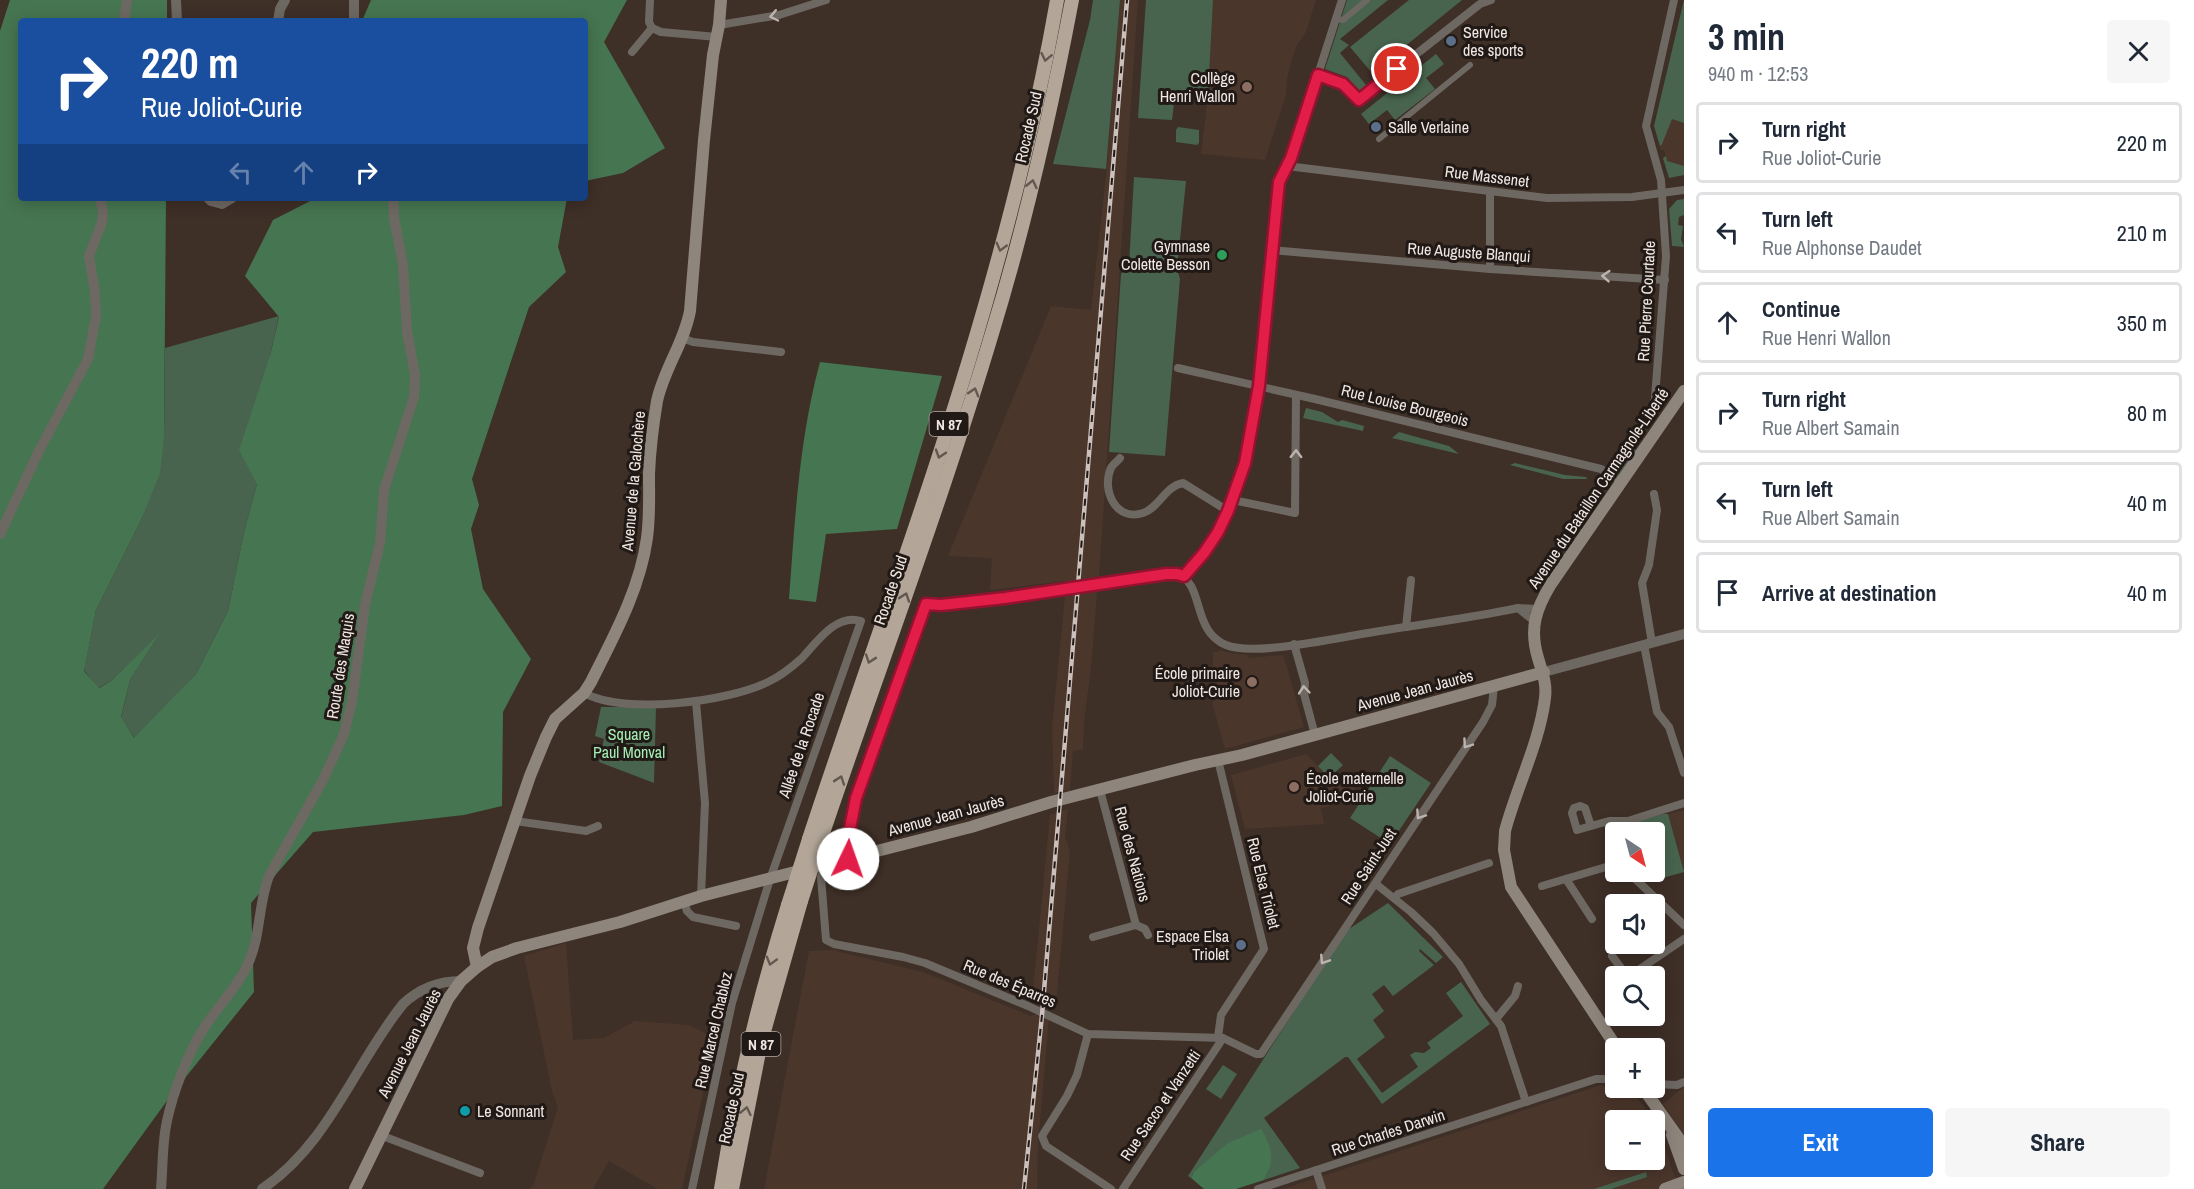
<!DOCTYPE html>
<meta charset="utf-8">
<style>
:root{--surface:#fff;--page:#f6f6f7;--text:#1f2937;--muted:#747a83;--line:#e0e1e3;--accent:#1a73e8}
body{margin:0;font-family:"Archivo Narrow",sans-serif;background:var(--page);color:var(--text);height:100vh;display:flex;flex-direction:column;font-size:22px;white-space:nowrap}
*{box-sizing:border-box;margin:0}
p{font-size:20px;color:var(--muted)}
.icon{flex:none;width:33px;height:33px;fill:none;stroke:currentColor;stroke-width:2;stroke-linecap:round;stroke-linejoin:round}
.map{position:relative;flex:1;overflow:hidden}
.side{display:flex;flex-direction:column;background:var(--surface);width:510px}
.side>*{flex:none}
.banner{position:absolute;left:18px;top:18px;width:570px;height:183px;border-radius:6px;box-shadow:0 3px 15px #0003;background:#1a4fa0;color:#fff;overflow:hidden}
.needle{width:39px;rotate:144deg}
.fabs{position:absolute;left:1605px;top:822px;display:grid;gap:12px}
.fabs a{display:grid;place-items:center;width:60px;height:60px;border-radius:6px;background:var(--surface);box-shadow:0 3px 15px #0003;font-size:30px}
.pin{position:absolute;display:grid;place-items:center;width:51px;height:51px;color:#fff;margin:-26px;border:3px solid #fff;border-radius:50%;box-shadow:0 2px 6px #0007}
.me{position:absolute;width:66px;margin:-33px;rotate:3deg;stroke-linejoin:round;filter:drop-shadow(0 0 4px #0008)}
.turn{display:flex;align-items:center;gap:21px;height:126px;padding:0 24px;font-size:27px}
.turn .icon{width:78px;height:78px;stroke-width:2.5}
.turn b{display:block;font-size:42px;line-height:51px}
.lanes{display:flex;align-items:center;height:57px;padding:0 24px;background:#0003;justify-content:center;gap:30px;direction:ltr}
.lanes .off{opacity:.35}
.round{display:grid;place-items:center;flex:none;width:63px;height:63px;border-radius:6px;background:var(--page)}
.overview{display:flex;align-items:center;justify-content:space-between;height:102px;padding:0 24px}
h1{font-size:36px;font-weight:800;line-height:45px}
.button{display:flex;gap:12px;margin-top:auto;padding:12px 24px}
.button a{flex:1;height:69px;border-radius:6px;background:var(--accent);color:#fff;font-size:24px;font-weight:800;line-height:69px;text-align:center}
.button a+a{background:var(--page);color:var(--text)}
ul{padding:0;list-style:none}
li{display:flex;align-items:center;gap:18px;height:81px;margin:0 12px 9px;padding:0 12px;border:3px solid var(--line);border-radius:6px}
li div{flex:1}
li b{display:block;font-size:22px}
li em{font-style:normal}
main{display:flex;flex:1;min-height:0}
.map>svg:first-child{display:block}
</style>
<main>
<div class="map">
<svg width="1684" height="1189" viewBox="0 0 1684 1189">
<rect width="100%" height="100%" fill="#3e2f27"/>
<!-- built -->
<g fill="#4b362b">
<polygon points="1120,0 1138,0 1099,576 1076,583 1065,581 990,590 992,558 948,556 1051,306 1091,310 1106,175"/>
<polygon points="1213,0 1316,0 1306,32 1297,45 1291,61 1287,79 1286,95 1265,160 1201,154 1208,96"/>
<polygon points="1684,0 1684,175 1669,178 1663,158 1666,156 1664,150 1661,150 1654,126"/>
<polygon points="1087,592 1097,592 1092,659 1084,722 1083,750 1073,751 1070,790 1054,793 1052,727 1065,596"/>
<polygon points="1220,650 1230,653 1247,655 1249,658 1281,655 1284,657 1304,727 1225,749 1213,706 1213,652 1218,652"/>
<polygon points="1306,754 1333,781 1352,777 1357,799 1321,808 1324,824 1245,829 1231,775"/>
<polygon points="1068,809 1065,836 1070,852 1056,1005 1050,1010 1032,1001 1050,815"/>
<polygon points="1684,810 1684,872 1668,814"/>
<polygon points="566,943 573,1040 604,1038 635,1021 689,1025 715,1038 682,1189 658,1189 609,1161 593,1189 530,1189 534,1183 558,1107 552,1091 524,956"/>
<polygon points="832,950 923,972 1031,1016 1039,1013 1049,1019 1038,1144 1037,1189 764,1189 809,951"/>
<polygon points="1601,1085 1637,1097 1653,1120 1616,1120 1616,1160 1654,1160 1655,1124 1662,1137 1672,1170 1682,1189 1283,1189"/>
<polygon points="1684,1087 1684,1136 1663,1104"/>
</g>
<!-- green -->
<g fill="#48644e">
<polygon points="1093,0 1120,0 1106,169 1053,164 1090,20"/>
<polygon points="1146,0 1213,0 1208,96 1175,95 1172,120 1138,118"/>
<polygon points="1347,0 1388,0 1340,39 1349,45 1340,53 1366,85 1360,91 1347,77 1325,69"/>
<polygon points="1409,0 1462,0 1372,73 1350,47"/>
<polygon points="1684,0 1684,123 1672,119 1662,144 1660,146 1654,126"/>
<polygon points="1436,54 1444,64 1426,78 1435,89 1395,120 1387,110 1369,124 1361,114"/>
<polygon points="1178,127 1199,130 1199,143 1197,145 1176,142 1176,130"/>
<polygon points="1666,156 1667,161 1684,166 1684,175 1669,178 1663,158"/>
<polygon points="1134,177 1186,181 1177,269 1180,279 1165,456 1109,452 1121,274 1129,265"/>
<polygon points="1684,199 1684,215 1679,217 1678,225 1683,226 1681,239 1684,247 1672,246 1669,209 1677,200"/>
<polygon points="279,316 270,356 257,484 244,532 228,611 196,674 135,739 121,718 130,680 158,636 111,681 98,688 84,670 96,610 141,520 164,437 165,348"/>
<polygon points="1306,408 1322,412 1338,422 1342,420 1364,426 1363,431 1303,418"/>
<polygon points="1399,432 1449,446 1459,454 1392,438"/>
<polygon points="1630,445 1636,450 1618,476 1612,472"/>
<polygon points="1515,463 1565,475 1586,477 1587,479 1563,479 1510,465"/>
<polygon points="601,707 656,707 654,783 599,762 604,739 595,736"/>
<polygon points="1331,753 1343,765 1329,778 1318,766"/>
<polygon points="1390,756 1431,783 1390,844 1350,818"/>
<polygon points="1664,814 1668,814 1684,872 1648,882 1638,872 1654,872 1654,832 1616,832 1615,849 1610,831 1612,828"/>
<polygon points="1388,903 1443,957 1436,963 1420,949 1419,951 1434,965 1393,996 1384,985 1372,994 1384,1011 1373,1020 1385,1037 1357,1059 1382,1093 1418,1067 1410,1055 1415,1052 1424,1053 1431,1048 1427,1043 1463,1016 1446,993 1461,982 1490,1024 1382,1104 1348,1057 1345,1057 1264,1118 1300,1168 1264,1180 1269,1170 1194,1172 1191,1178 1188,1176 1346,931"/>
<polygon points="1223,1065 1237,1074 1221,1099 1206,1089"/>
<polygon points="1646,1172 1647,1177 1611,1189 1594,1189"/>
</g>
<!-- forest -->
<g fill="#467551">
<polygon points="10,0 167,0 167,21 21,21 21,198 166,198 164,437 160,473 141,520 96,610 84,671 99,688 111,681 160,633 130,680 121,717 134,738 196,674 228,611 244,532 257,484 239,450 270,356 279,317 245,276 273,220 316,198 567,198 558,247 566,272 529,307 472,479 479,505 471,529 483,589 531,659 503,712 502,806 464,815 313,832 251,903 254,992 169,1098 103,1189 0,1189 0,31"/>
<polygon points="371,0 627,0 604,42 665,148 623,173 585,181 585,21 362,21"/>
<path d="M 820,362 L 942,376 L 897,529 L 826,534 L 816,602 L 789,599 C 795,519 799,439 820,362 Z"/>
<path d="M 1261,1129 C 1272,1149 1276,1159 1264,1180 L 1236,1189 L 1204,1189 L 1191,1178 L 1194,1172 L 1228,1143 Z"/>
</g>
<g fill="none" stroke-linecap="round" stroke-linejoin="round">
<!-- pedestrian -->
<g stroke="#6e6862" stroke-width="6">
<polyline points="1336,19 1343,20 1367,0"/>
<polyline points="1379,139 1470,65"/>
</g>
<!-- minor -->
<g stroke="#6e6862" stroke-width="8">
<polyline points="650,0 649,22 652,28"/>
<polyline points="719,25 779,15 826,0"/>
<polyline points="652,28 661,32 717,37"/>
<polyline points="632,52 652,28"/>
<polyline points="1318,75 1343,84 1358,100 1480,4 1491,0"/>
<polyline points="1287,166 1547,198 1632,197 1684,190"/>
<polyline points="1271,250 1490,269 1665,280"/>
<polyline points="1490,269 1490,192"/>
<polyline points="682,338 693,342 781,352"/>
<polyline points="1178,368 1315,399 1601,469 1622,482"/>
<polyline points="1654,410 1666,256 1661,180 1646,126 1674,0"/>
<path d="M 1120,458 C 1118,461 1112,465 1111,468 C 1101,490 1116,522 1143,513 C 1159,508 1165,486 1183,483 L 1228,511"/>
<polyline points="1233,500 1295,513 1296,395"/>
<polyline points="1184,576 1204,553 1218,532 1228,511 1245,463 1259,386 1279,182 1291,158 1342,0"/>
<polyline points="1518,608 1534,621"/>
<polyline points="1406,627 1411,580"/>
<polyline points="1652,643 1642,583 1649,565 1657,510 1654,494"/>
<polyline points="1294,644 1305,683 1304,694 1315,735"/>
<polyline points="1644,645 1657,712 1669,727 1684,773"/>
<path d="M 584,693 C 625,715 727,702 768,682 C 781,676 792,667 802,658 C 816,643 836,613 861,621 L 770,879 L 732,1003 L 692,1189"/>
<polyline points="696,702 705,803 701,896"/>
<polygon points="1580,806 1585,808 1591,826 1577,830 1572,813 1574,808"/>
<polyline points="515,821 586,831 598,826"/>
<polyline points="1591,826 1609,821 1628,821 1684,803"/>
<path d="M 848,859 L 848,838 L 856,798 L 926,604 L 941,605 L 993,600 L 1177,574 C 1205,583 1191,631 1226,645 C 1254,657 1341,637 1374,632 C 1422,624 1471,618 1518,608 L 1537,609"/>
<polyline points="825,865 821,877 826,940 834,944 903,957 925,963 1028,1006 1088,1034 1223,1038 1256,1054 1261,1054 1483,722 1492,705 1494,686"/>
<polyline points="1628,872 1684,925"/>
<polyline points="1566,879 1592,919"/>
<polyline points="1376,884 1411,912 1433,933 1459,964 1481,1000 1501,1026 1526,1102"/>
<polyline points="1542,886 1616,864"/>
<polyline points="1394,898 1398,894 1489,863"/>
<polyline points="684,901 687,911 693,917 736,926"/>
<polyline points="1136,925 1145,929 1148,935"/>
<polyline points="1093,937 1136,925 1100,790"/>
<polyline points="1612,956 1624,972 1631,975 1684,939"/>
<polyline points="1496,1019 1515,996 1518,986"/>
<polyline points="1088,1034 1077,1075 1067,1096 1042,1136 1046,1146 1111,1189"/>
<polyline points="1218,1037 1221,1015 1264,949 1218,760"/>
<polyline points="1654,1084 1677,1085 1684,1082"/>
<polyline points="380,1135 480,1173"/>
<polyline points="1316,1170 1322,1189"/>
<polyline points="1123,1189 1223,1038"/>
<polyline points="1258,1189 1596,1079 1616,1079"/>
</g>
<!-- tertiary -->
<g stroke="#6e6862" stroke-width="10">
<polyline points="176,0 177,21"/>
<polyline points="354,0 354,21"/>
<polyline points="124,21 127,0"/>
<polyline points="278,21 280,9 285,0"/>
<polyline points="208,198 211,201 222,204 232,198"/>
<polyline points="0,534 39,451 88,359 96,316 95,293 89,256 102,222 103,212 100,198"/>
<polyline points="1544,672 1684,634"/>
<path d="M 161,1189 C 163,1166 162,1143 167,1121 C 173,1092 188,1053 204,1028 C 218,1006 237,988 248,964 C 261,936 258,904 269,876 L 323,780 L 344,734 L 352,701 L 365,605 L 380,543 L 384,490 L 414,397 L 415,375 L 407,331 L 403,265 L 394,218 L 393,198"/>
<path d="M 262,1189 C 329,1144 354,1065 403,1004 C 420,988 438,981 461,981"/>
</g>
<!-- secondary -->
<g stroke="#8e857c" stroke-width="12">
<path d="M 477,967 L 473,948 L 478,928 L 530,776 L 546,737 L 555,719 L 584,693 L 591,682 C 614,636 640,589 647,538 C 650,516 649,495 649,474 C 650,449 653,425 657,401 C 664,369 684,343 690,311 L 704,140 L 713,55 L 719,25 L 721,0"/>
<path d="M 1617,1048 L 1511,887 L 1504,850 L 1505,831 C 1516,789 1540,741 1545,698 C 1547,683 1542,672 1538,658 C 1529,628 1536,609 1551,584 L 1684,391"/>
<polyline points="1643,1088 1684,1146"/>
<polyline points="1672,1135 1684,1169"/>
<polyline points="355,1189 448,999 461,981 477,967 492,957 517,948 620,922 701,896 971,827 1051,802 1195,765 1242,755 1544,672"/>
<polyline points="1665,1189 1684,1182"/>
</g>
<!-- trunk -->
<g stroke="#b3a699" stroke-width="14">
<path d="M 822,836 C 879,667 942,501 993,330 C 1026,222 1051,111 1072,0"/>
<path d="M 809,839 C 849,717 893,596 933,474 C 984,319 1029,161 1057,0"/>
<path d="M 721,1189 C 736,1093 759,998 788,905"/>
<polyline points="732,1189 761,1042 801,901"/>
</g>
<!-- rail casing -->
<g stroke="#cbc0bb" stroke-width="4.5">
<polyline id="rail" points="1024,1189 1042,1015 1127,0"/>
</g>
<!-- rail -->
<use href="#rail" stroke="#201915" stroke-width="2" stroke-dasharray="7" stroke-linecap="butt"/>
<!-- trunk-bridge -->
<g stroke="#b3a699" stroke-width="14">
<polyline points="801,901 822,836"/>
<polyline points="788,905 809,839"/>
</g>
</g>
<!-- one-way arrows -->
<defs><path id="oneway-chevron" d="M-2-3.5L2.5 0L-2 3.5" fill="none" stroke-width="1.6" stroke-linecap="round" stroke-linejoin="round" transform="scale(1.5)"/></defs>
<g stroke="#bdb4af">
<use href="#oneway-chevron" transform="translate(774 16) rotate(168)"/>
<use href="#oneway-chevron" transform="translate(1606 276) rotate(-176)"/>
<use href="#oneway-chevron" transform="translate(1296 454) rotate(-89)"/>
<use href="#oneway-chevron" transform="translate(1304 690) rotate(-95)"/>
<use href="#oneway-chevron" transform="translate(1467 744) rotate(125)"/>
<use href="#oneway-chevron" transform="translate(1420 815) rotate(124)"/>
<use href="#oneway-chevron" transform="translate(1324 960) rotate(123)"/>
</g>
<g stroke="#625850">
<use href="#oneway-chevron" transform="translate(1046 57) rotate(102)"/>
<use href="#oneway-chevron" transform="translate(1032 184) rotate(-77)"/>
<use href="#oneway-chevron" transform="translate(1001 247) rotate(105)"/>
<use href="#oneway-chevron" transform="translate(974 392) rotate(-73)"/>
<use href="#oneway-chevron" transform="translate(940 454) rotate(108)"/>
<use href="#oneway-chevron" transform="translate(905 597) rotate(-71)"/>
<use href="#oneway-chevron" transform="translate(870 659) rotate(109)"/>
<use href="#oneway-chevron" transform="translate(840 780) rotate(-71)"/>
<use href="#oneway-chevron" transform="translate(771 961) rotate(106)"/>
<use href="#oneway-chevron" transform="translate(746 1111) rotate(-78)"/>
</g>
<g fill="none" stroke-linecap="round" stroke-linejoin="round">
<!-- route casing -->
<g stroke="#92132f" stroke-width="15">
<polyline id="route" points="848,859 848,838 856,798 926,604 941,605 1005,598 1166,574 1177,574 1184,576 1204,553 1218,532 1228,511 1245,463 1259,386 1279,182 1291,158 1318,75 1343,84 1359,100 1397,69"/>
</g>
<!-- route -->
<use href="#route" stroke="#e11d48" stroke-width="10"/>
</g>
<!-- markers -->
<g fill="#5c6f8a" stroke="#201915" stroke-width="2">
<circle cx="1451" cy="41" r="6"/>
<circle cx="1376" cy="127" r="6"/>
<circle cx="1241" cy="945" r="6"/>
</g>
<g fill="#8d6e63" stroke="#201915" stroke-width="2">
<circle cx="1247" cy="87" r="6"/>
<circle cx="1252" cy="682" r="6"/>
<circle cx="1294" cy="787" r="6"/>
</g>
<circle fill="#2e9e5b" stroke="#201915" stroke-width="2" cx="1222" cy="255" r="6"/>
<circle fill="#0f9aa8" stroke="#201915" stroke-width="2" cx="465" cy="1111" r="6"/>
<g text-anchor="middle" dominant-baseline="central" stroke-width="6" stroke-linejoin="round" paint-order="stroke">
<!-- shield labels -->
<g fill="#201915" stroke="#b2a9a4" stroke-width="1.5">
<rect x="929.5" y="412" width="39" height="24" rx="4.5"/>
<rect x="741.5" y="1032" width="39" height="24" rx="4.5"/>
</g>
<g font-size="15" font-weight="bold" fill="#f1e7e2">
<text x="949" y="424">N 87</text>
<text x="761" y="1044">N 87</text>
</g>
<!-- poi labels -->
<g font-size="16" fill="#f1e7e2" stroke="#201915" text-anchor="start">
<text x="1463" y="32">Service<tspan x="1463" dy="18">des sports</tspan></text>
<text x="1235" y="78" text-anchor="end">Collège<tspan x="1235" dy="18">Henri Wallon</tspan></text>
<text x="1388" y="127">Salle Verlaine</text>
<text x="1210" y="246" text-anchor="end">Gymnase<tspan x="1210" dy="18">Colette Besson</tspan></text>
<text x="1240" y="673" text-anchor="end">École primaire<tspan x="1240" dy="18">Joliot-Curie</tspan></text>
<text x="1306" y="778">École maternelle<tspan x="1306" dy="18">Joliot-Curie</tspan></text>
<text x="1229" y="936" text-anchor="end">Espace Elsa<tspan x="1229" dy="18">Triolet</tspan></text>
<text x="477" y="1111">Le Sonnant</text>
</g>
<!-- street labels -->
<g font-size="16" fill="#f1e7e2" stroke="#201915">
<text transform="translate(1028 127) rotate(-77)">Rocade Sud</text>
<text transform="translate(1487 176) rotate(7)">Rue Massenet</text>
<text transform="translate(1469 252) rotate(4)">Rue Auguste Blanqui</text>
<text transform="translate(1646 301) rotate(-87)">Rue Pierre Courtade</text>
<text transform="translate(1405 405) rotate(14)">Rue Louise Bourgeois</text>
<text transform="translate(633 481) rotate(-85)">Avenue de la Galochère</text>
<text transform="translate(1598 488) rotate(-56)">Avenue du Bataillon Carmagnole-Liberté</text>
<text transform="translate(890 590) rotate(-71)">Rocade Sud</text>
<text transform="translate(340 666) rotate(-81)">Route des Maquis</text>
<text transform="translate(1415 690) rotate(-15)">Avenue Jean Jaurès</text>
<text transform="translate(801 745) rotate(-71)">Allée de la Rocade</text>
<text transform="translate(946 815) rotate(-15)">Avenue Jean Jaurès</text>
<text transform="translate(1133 854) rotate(75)">Rue des Nations</text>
<text transform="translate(1368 866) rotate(-57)">Rue Saint-Just</text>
<text transform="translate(1264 883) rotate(76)">Rue Elsa Triolet</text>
<text transform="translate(1010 983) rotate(23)">Rue des Éparres</text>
<text transform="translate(713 1030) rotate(-77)">Rue Marcel Chabloz</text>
<text transform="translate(409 1043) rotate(-63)">Avenue Jean Jaurès</text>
<text transform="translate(1160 1105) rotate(-56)">Rue Sacco et Vanzetti</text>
<text transform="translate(731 1108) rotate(-78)">Rocade Sud</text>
<text transform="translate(1388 1132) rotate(-18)">Rue Charles Darwin</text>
</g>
<!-- park labels -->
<g font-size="16" fill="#a5eeb5" stroke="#201915">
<text x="629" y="734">Square<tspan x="629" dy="18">Paul Monval</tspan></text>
</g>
</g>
</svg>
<div class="fabs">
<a><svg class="needle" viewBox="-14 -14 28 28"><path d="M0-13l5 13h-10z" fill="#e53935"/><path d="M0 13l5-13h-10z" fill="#747a83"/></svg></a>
<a><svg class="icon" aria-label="sound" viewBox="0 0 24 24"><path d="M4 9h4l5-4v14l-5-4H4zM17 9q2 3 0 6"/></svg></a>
<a><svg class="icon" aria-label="search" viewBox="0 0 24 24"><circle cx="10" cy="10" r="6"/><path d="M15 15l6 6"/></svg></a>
<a>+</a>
<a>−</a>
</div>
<div class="pin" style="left:1397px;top:69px;background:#d93025"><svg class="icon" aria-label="arrive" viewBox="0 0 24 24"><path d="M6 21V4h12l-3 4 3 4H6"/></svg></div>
<svg class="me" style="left:848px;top:859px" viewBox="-20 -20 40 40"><circle r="19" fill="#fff"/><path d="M0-13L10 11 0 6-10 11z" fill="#e11d48"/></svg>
<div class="banner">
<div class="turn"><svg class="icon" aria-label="right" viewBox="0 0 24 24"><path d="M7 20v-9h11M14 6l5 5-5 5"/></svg><div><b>220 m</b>Rue Joliot-Curie</div></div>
<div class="lanes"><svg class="icon off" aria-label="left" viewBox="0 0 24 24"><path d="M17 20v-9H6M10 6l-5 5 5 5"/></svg><svg class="icon off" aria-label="ahead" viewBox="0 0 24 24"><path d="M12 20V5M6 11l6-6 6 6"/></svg><svg class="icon" aria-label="right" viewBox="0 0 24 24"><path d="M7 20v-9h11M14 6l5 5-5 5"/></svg></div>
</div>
</div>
<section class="side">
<div class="overview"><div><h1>3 min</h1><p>940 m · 12:53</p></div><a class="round"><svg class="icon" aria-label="close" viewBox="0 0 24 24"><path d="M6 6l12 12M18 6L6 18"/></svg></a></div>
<ul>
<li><svg class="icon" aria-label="right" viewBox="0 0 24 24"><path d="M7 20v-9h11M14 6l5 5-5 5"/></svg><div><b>Turn right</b><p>Rue Joliot-Curie</p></div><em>220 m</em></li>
<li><svg class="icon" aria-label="left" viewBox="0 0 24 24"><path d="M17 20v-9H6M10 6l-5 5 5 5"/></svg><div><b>Turn left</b><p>Rue Alphonse Daudet</p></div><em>210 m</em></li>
<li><svg class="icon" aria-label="ahead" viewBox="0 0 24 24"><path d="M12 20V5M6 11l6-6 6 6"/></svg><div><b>Continue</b><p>Rue Henri Wallon</p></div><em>350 m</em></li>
<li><svg class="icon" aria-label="right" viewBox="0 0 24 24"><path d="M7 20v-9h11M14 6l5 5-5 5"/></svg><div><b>Turn right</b><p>Rue Albert Samain</p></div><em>80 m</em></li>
<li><svg class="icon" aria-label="left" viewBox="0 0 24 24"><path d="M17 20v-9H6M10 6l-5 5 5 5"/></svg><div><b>Turn left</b><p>Rue Albert Samain</p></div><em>40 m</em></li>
<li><svg class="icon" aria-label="arrive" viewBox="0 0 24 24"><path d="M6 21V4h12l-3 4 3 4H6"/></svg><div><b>Arrive at destination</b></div><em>40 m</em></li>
</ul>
<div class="button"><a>Exit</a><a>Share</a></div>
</section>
</main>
